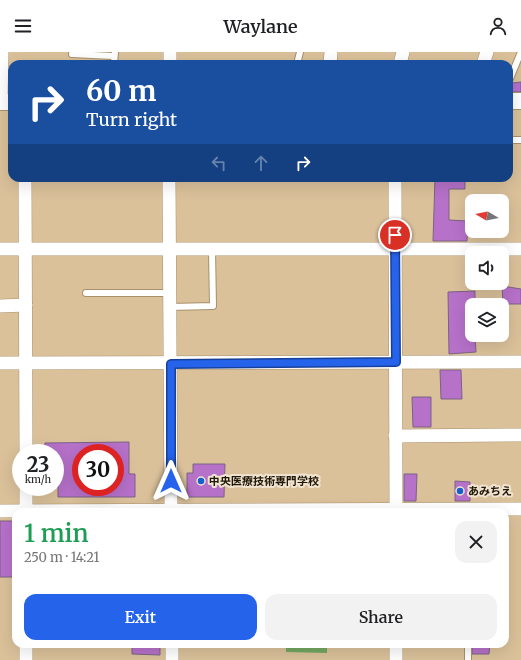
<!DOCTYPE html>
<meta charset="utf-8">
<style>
:root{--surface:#fff;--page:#f2f2f2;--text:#202124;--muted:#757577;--accent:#2563eb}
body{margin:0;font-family:Merriweather,"Noto Sans JP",serif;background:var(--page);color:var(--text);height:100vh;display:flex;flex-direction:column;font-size:15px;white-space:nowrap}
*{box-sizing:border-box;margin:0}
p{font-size:13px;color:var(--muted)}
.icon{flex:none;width:22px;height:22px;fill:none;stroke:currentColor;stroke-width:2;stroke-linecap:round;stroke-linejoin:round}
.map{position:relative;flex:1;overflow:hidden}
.drawer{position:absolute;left:12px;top:456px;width:497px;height:140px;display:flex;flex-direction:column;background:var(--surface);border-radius:12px;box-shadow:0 4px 16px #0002}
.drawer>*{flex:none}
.hud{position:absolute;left:8px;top:8px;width:505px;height:122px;border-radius:12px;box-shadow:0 4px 16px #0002;background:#1a4fa0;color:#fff;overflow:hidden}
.needle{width:26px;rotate:280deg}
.tools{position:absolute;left:465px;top:142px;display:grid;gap:8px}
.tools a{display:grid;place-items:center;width:44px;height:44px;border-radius:8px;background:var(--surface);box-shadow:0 4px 16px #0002;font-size:20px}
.speed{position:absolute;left:12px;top:392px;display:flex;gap:8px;font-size:20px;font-weight:700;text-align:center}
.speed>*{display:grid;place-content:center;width:52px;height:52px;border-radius:50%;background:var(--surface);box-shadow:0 4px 16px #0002;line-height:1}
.speed small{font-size:10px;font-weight:400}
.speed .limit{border:6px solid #d22;background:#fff;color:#111}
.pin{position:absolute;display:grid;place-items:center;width:34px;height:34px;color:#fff;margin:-17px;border:2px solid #fff;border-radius:50%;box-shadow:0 1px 4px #0007}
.me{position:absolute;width:44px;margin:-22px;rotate:0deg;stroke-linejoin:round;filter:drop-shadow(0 0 3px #0008)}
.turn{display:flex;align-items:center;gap:14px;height:84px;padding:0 12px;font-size:18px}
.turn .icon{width:52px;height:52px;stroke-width:2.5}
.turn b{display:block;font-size:28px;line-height:34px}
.lanes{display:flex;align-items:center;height:38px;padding:0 12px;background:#0003;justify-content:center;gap:20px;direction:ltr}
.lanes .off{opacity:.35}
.round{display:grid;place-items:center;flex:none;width:42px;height:42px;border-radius:12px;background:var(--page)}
.overview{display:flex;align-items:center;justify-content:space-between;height:68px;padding:0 12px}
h1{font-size:24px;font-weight:600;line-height:30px;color:#1e9e55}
.action{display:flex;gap:8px;margin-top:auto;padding:8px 12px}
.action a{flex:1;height:46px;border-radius:12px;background:var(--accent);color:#fff;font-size:16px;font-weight:600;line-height:46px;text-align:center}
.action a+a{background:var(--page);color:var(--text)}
header{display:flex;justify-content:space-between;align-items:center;height:52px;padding:0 12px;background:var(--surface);font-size:18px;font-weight:600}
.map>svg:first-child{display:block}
</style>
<header><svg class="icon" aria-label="menu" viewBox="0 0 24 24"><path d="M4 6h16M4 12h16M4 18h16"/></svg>Waylane<svg class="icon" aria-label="person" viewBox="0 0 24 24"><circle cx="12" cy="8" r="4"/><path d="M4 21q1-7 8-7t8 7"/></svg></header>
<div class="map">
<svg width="521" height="608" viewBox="0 0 521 608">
<rect width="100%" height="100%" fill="#dac19a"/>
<!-- green -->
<polygon fill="#73a762" points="286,592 327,592 327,601 286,600"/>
<!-- building -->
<g fill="#b671c9" stroke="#7b6283" fill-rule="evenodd">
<polygon points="521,30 521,40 510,40 510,33 513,31"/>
<polygon points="435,126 465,126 465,137 449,137 449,168 468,169 467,189 433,189"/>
<polygon points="502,234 521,237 521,252 503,252"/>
<polygon points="475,239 475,253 472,253 472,283 475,283 476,300 449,302 448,240"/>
<polygon points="440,318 461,318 462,347 441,347"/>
<polygon points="412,345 431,345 431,375 413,375"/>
<path d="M 129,390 L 129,422 L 135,422 L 135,445 L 58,445 L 58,425 L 55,425 L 55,401 L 44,401 L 45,391 ZM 81,401 L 115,401 L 115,435 L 81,435 Z"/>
<polygon points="193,412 225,412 224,445 187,445 187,421 193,421"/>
<polygon points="404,422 417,422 416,449 404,449"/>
<polygon points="455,429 470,430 470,449 455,449"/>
<rect x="0" y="469" width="13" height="56"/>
<polygon points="132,592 160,592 160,603 132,602"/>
<polygon points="472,592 490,592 489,602 472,602"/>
</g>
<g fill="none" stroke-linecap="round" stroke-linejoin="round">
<!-- service casing -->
<g stroke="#a9906b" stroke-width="8">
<g id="service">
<polyline points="72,2 113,4"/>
<polyline points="114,12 115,0"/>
<polyline points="297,12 300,0"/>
<polyline points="509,29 521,0"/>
<polyline points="509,88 521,88"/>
<polyline points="86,241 170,241"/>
<polyline points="170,255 213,254 212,198"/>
<polyline points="468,592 468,608"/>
</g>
</g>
<!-- minor casing -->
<g stroke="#a9906b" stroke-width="14">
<g id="minor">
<polyline points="170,0 170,12"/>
<polyline points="330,12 331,0"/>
<polyline points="400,12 403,0"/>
<polyline points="483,12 487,0"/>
<polyline points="1,50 2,0"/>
<polyline points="25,126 26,401"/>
<polyline points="169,126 171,460"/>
<polyline points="395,126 396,460"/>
<polyline points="0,197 521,197"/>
<polyline points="0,254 26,253"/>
<polyline points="0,311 521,310"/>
<polyline points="395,384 521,383"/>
<polyline points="0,459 521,457"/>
<polyline points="26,460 26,435"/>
<polyline points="172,592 172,608"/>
<polyline points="396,592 396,608"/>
<polyline points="26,608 26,592"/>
</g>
</g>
<!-- tertiary casing -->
<g stroke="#a9906b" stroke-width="18">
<g id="tertiary">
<polyline points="509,49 521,49"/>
<polyline points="0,50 12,50"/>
</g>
</g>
<!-- service -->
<use href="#service" stroke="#fff" stroke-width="6"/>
<!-- minor -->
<use href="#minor" stroke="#fff" stroke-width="13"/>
<!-- tertiary -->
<use href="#tertiary" stroke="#fff" stroke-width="16"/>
</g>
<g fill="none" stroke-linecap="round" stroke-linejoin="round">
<!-- route casing -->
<g stroke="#184099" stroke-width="10">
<polyline id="route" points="171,429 171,312 396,310 395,183"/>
</g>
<!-- route -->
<use href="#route" stroke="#2563eb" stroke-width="7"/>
</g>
<!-- markers -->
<g fill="#1461cb" stroke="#f0e3d0" stroke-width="1.5">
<circle cx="201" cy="429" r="4"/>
<circle cx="460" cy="439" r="4"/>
</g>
<g text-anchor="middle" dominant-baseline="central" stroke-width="4" stroke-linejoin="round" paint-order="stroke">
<!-- poi labels -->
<g font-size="11" font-weight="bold" fill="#1f1607" stroke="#f0e3d0" text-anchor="start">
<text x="209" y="429">中央医療技術専門学校</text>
<text x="468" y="439">あみちえ</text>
</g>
</g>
</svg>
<div class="tools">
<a><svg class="needle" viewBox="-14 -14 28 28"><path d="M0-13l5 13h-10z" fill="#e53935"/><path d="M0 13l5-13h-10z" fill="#757577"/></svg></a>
<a><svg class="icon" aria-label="sound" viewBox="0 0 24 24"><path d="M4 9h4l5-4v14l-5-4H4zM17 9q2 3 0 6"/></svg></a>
<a><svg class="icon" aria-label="layers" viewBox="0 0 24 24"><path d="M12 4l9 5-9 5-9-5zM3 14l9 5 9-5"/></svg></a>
</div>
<div class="speed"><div>23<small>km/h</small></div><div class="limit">30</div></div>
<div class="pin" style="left:395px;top:183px;background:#d93025"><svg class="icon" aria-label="arrive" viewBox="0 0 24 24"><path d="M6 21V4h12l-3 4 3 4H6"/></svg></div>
<svg class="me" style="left:171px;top:429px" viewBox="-20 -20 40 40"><path d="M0-17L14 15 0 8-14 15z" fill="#2563eb" stroke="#fff" stroke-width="4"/></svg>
<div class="hud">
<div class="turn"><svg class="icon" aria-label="right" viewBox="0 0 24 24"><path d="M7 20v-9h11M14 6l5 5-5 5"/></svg><div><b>60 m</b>Turn right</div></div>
<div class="lanes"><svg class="icon off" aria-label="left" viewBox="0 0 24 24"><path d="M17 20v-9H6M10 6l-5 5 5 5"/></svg><svg class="icon off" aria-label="ahead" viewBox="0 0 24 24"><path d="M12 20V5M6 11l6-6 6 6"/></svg><svg class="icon" aria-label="right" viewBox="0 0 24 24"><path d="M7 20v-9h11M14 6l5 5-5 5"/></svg></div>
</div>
<section class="drawer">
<div class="overview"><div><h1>1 min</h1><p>250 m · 14:21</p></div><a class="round"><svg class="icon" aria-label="close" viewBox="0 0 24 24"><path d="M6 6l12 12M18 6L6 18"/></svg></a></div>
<div class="action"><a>Exit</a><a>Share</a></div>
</section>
</div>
